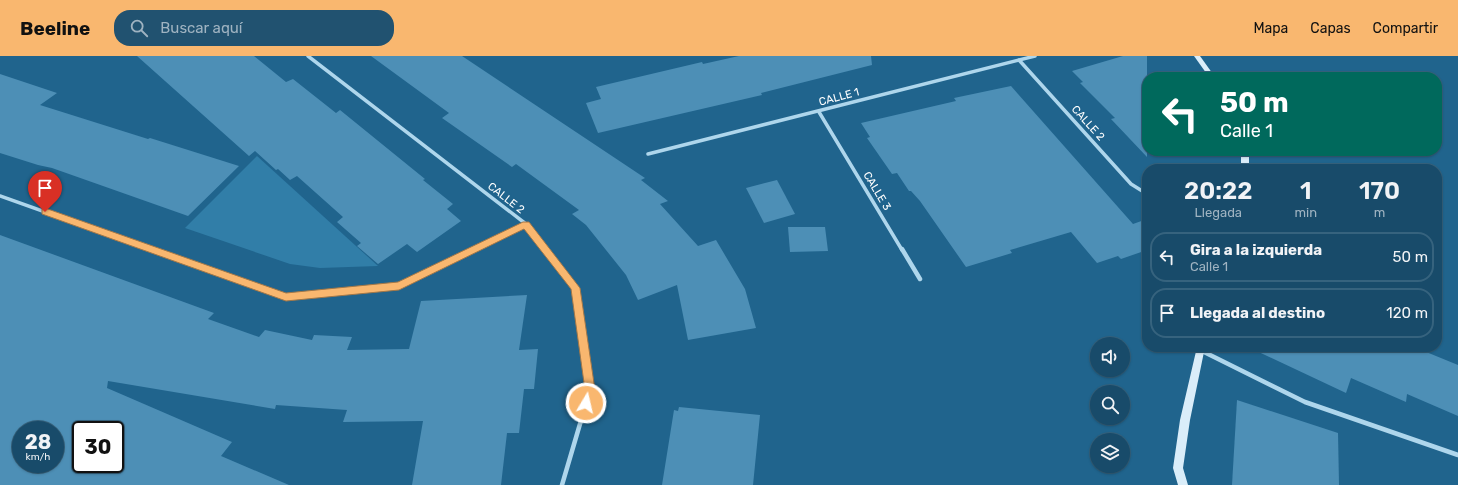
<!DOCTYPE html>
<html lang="es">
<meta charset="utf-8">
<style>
:root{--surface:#184b6a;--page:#215270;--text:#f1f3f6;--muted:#9fb3c1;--line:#36637e;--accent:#f9b76f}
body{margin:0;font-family:Rubik,sans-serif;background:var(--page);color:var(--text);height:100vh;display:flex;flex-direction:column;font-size:15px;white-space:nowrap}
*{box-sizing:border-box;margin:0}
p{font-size:13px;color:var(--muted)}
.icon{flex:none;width:22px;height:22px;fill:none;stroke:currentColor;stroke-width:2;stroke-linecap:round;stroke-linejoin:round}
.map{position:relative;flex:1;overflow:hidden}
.drawer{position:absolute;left:1142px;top:108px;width:300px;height:188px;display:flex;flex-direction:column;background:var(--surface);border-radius:16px;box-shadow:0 1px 3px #0004,0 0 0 1px var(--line)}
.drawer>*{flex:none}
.top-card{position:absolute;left:1142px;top:16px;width:300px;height:84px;border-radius:16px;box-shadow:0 1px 3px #0004,0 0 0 1px var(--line);background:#00695c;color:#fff;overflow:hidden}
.buttons{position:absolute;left:1090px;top:281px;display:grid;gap:8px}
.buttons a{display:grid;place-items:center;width:40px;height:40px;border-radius:50%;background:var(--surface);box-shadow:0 1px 3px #0004,0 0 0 1px var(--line);font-size:20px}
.speed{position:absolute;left:12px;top:365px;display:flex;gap:8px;font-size:20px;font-weight:700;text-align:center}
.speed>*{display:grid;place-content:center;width:52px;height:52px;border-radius:50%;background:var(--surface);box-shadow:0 1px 3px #0004,0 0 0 1px var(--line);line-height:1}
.speed small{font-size:10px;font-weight:400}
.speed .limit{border:2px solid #111;border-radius:6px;background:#fff;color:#111}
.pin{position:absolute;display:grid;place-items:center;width:34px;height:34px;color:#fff;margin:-41px -17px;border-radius:50% 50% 50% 0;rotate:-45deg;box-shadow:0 0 4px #0007}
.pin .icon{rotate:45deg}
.me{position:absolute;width:44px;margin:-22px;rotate:9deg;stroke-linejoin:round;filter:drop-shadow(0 0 3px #0008)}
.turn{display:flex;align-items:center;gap:14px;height:84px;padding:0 12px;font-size:18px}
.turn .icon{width:52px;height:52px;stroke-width:2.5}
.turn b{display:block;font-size:28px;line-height:34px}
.eta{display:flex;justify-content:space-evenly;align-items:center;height:68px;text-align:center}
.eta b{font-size:24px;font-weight:600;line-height:28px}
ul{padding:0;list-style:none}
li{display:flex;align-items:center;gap:12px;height:50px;margin:0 8px 6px;padding:0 4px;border:2px solid var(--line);border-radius:16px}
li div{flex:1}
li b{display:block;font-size:15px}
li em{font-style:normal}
header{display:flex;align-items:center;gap:24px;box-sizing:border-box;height:56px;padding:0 20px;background:var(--accent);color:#111}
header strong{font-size:19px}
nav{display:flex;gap:22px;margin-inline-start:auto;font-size:14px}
.search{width:280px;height:36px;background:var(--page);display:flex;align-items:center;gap:10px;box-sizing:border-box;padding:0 14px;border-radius:16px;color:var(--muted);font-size:15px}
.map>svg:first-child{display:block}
</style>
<header>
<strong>Beeline</strong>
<div class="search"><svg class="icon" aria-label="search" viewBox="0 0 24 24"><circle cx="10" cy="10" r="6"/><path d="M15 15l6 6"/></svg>Buscar aquí</div>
<nav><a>Mapa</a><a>Capas</a><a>Compartir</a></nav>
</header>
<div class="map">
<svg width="1458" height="429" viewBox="0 0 1458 429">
<rect width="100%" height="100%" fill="#20648d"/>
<!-- green -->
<polygon fill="#317ea8" points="257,100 378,210 320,212 290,208 185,172"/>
<!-- building -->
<g fill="#4d8fb6" fill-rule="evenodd">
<polygon points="137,0 254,0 286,26 293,23 336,57 340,54 425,123 423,124 453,148 447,153 461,165 417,196 407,188 378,208 357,190 361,187 337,166 343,161 297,120 290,124 278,113 276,114 255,95 249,100"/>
<polygon points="371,0 462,0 645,122 641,124 668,145 660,148 698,190 716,184 745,233 756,272 688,284 677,229 638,244 626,219 586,169 572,158 579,154 516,108 512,111 442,62 449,57"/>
<polygon points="739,0 871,0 872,9 761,37 762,39 598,77 586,47 601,43 596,31 702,6 703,8"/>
<polygon points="1123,0 1147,0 1147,101 1111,63 1115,62 1080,27 1083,26 1072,15"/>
<polygon points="0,18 57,37 40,49 148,83 150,82 239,110 188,160 52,112 38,109 0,97"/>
<polygon points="1011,30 1133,168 1147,163 1147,194 1121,203 1118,200 1097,207 1071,176 1010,194 1012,197 966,211 920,145 911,135 909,135 897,117 892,118 867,82 870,81 861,67 956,45 954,42"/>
<polygon points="777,124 795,158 764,167 746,132"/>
<polygon points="788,171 825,171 828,195 790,196"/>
<path d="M 0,179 L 214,257 L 208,263 L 259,281 L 265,274 L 312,284 L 314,279 L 352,281 L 347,294 L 409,293 L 421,245 L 527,239 L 519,294 L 538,293 L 534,333 L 524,333 L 519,377 L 507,377 L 501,429 L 412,429 L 423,365 L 343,366 L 347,354 L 276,349 L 275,353 L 108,325 L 107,332 L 232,386 L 221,400 L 289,429 L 0,429 ZM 21,374 L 55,374 L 55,408 L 21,408 ZM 81,374 L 115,374 L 115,408 L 81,408 Z"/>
<polygon points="1248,291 1414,291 1458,309 1458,360 1407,338 1406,346 1351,322 1346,337"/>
<polygon points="1237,344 1338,377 1339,429 1232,429"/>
<polygon points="679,351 760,359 753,429 662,429 674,354 678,355"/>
</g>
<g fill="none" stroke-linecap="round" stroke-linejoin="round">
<!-- street-far1 -->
<g stroke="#aed6ec" stroke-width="3.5">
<polyline points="308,0 526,168 546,194"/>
<polyline points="1019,4 1131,128 1147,138"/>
<polyline points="819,56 902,194"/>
<polyline points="648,98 1035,0"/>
<polyline points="0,140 152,194"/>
<polyline points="474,194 526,168"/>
</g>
<!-- street -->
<g stroke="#aed6ec" stroke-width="4.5">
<polyline points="149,193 286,241 399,230 476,193"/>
<polyline points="545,193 575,232 590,334 562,429"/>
<polyline points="902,193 920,223"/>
<polyline points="1200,294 1305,346 1458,399"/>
</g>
<!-- secondary -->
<g fill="#daedf9" fill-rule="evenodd">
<polygon points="1194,0 1200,0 1215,21 1209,21"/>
<rect x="1241" y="95" width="8" height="18"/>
<polygon points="1197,291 1205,291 1190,364 1183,412 1188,429 1178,429 1173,412 1180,364"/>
</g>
</g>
<!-- route -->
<polygon fill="#f9b76f" stroke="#a27748" points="45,152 286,237 398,226 523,166 529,166 580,232 595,334 590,350 586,352 583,350 581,347 585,334 571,233 524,173 399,234 286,245 42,158 42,153"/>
<g text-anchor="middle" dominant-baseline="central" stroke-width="3" stroke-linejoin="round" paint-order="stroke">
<!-- street labels -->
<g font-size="11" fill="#fff" stroke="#20648d">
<text transform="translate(839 41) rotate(-15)">CALLE 1</text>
<text transform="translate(1088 67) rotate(48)">CALLE 2</text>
<text transform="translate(877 135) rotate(59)">CALLE 3</text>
<text transform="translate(506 142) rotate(38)">CALLE 2</text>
</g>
</g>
</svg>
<div class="buttons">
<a><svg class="icon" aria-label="sound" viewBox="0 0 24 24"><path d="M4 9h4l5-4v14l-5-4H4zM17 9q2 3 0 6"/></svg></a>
<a><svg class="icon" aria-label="search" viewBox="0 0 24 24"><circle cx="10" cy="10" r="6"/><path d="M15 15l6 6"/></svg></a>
<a><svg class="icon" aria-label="layers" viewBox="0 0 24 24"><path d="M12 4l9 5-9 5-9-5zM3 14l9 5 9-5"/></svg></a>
</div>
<div class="speed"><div>28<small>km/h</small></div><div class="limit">30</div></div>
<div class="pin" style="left:45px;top:156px;background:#d93025"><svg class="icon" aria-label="arrive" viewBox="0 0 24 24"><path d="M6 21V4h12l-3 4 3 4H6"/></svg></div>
<svg class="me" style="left:586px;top:347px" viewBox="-20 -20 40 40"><circle r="17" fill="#f9b76f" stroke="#fff" stroke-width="3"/><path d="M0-11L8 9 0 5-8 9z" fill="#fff"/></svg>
<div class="top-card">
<div class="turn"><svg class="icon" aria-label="left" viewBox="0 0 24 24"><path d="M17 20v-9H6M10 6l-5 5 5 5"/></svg><div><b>50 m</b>Calle 1</div></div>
</div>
<section class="drawer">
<div class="eta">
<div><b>20:22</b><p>Llegada</p></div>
<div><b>1</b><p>min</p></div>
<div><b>170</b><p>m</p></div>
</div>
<ul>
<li><svg class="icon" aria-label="left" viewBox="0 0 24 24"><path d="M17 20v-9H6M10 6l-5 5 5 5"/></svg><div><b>Gira a la izquierda</b><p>Calle 1</p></div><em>50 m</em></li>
<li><svg class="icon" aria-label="arrive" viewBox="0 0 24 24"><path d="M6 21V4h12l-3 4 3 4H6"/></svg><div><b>Llegada al destino</b></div><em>120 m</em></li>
</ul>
</section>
</div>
